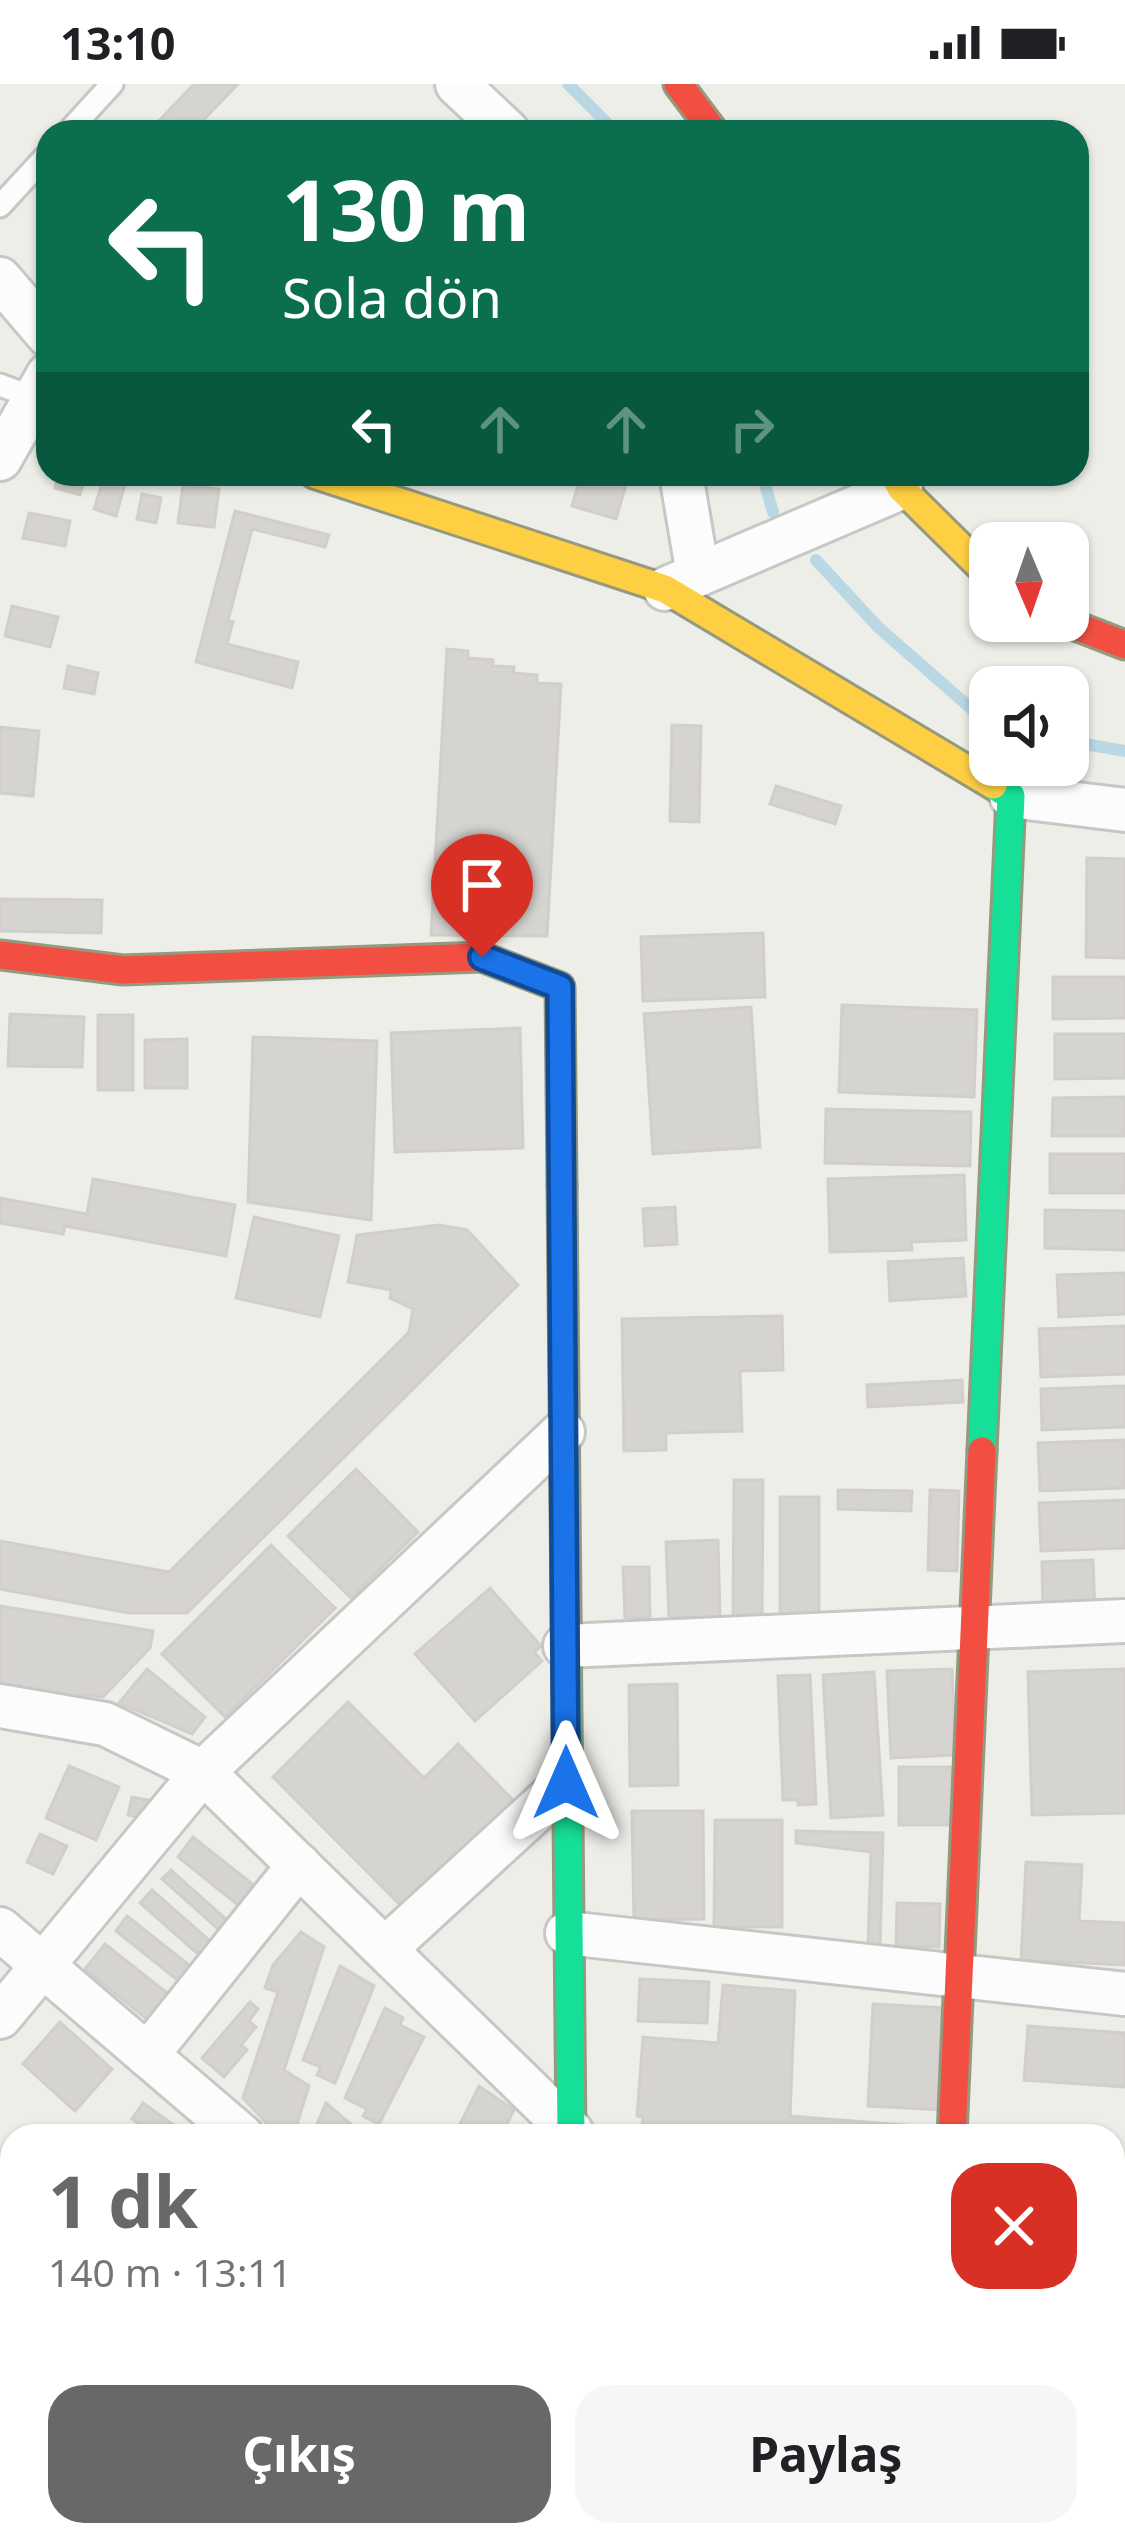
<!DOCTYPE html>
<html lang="tr">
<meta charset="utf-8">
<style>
:root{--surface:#fff;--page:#f6f6f6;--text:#202124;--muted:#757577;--accent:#686866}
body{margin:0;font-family:"Noto Sans",sans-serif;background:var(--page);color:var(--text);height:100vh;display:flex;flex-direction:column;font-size:45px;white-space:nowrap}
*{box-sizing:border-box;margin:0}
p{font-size:39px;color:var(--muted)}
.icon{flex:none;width:66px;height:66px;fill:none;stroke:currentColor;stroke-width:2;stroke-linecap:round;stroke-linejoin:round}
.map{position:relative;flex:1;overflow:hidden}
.side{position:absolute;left:0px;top:2040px;width:1125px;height:423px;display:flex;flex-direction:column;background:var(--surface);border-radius:36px 36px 0 0;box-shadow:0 3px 9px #0004}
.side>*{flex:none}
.hud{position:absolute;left:36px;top:36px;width:1053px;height:366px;border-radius:36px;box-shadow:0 3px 9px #0004;background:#0b6e4f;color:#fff;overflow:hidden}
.needle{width:78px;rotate:178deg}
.tools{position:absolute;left:969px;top:438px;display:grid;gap:24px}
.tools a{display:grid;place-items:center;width:120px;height:120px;border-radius:24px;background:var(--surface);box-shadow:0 3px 9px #0004;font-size:60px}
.pin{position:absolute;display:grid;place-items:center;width:102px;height:102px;color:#fff;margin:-123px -51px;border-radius:50% 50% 50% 0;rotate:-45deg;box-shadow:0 0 12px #0007}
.pin .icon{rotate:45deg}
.me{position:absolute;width:132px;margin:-66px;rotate:0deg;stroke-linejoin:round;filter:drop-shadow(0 0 9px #0008)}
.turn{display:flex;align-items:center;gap:42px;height:252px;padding:0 48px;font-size:54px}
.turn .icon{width:156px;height:156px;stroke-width:2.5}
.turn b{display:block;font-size:84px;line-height:102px}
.lanes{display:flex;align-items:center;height:114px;padding:0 48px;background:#0003;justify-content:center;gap:60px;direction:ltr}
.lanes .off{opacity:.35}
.round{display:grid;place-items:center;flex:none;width:126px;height:126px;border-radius:36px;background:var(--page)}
.summary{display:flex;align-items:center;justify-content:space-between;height:204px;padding:0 48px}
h1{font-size:72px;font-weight:700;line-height:90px;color:var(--accent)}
.cta{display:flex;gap:24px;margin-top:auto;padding:24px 48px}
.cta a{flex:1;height:138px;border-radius:36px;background:var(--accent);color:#fff;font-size:48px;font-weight:700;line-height:138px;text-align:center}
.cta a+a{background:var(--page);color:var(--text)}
.status{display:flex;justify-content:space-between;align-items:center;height:84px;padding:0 60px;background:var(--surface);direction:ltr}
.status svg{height:33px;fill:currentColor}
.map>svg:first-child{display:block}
</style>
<div class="status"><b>13:10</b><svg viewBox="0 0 49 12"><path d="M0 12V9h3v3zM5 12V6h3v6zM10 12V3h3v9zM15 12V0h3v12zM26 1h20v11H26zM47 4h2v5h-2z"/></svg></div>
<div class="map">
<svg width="1125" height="2462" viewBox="0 0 1125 2462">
<rect width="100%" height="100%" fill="#eeeee9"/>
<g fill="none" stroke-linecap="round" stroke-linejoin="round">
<!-- stream -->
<g stroke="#bad8e4" stroke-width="12">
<polyline points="568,0 616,48"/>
<polyline points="762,390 773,428"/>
<polyline points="816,476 878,543 990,641"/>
<polyline points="1068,657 1125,667"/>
</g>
</g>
<!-- building -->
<g fill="#d5d4d0" stroke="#d2cfca" stroke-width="3">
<polygon points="194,0 238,0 192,48 155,48 151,45"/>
<polygon points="59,390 86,390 80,411 55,404"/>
<polygon points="105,390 128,390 116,432 94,425"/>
<polygon points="581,390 626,401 616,435 572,422"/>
<polygon points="183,401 219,405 214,443 178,439"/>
<polygon points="142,410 161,414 156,439 137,435"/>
<polygon points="235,427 329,451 325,463 252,445 228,537 233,538 227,560 298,578 292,604 196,578"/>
<polygon points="29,429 70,437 65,462 23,454"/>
<polygon points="12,522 58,533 50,563 5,552"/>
<polygon points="447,565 468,567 468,574 493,576 493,582 514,583 513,589 537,591 537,599 561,600 547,852 431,851"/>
<polygon points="68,582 98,589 94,610 64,604"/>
<polygon points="672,641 701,642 699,738 670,737"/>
<polygon points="0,643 39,647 33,712 0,709"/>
<polygon points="776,702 841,722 835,740 770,720"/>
<polygon points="1087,774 1125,775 1125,874 1086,873"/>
<polygon points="0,815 102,816 101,849 0,847"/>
<polygon points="763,849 765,913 643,917 641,853"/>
<polygon points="1053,893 1125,893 1125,934 1053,935"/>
<polygon points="842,921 977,926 974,1013 839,1008"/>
<polygon points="751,923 760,1063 653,1070 644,930"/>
<polygon points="10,930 84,933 82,983 8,982"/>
<rect x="98" y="931" width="35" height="75"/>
<polygon points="520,944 523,1064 395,1068 391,949"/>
<polygon points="1055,950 1125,950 1125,994 1055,995"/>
<polygon points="253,953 377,957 371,1136 248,1118"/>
<polygon points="187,955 187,1004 145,1004 145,956"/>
<polygon points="1125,1013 1125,1052 1052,1052 1053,1014"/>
<polygon points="826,1025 971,1028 970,1082 825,1079"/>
<rect x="1050" y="1070" width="75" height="39"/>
<polygon points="964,1091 966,1156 911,1158 912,1166 830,1168 828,1095"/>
<polygon points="93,1095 235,1121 226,1172 65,1142 63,1150 0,1139 0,1114 87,1130"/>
<polygon points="675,1123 677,1160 645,1162 643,1125"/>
<polygon points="1045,1126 1125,1127 1125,1166 1045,1164"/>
<polygon points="254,1133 339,1152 320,1233 236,1214"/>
<polygon points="439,1141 467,1146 518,1201 187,1529 129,1529 0,1505 0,1457 169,1488 409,1248 413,1225 390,1214 391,1206 348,1198 357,1151"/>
<polygon points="963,1174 966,1212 890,1217 888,1178"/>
<polygon points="1125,1189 1125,1230 1059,1233 1057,1191"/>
<polygon points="782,1232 783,1286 740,1287 742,1347 666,1349 666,1366 624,1367 622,1235"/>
<polygon points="1125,1242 1125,1290 1041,1293 1039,1245"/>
<polygon points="962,1296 963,1318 868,1323 867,1301"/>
<polygon points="1125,1302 1125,1343 1042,1346 1041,1305"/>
<polygon points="1125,1356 1125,1404 1040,1407 1038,1359"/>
<polygon points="356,1385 418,1448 351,1514 288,1452"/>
<polygon points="734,1396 763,1396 762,1537 733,1537"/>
<polygon points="838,1406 912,1407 911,1427 838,1425"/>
<polygon points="930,1406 959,1407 957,1487 928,1486"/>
<rect x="780" y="1413" width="39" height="123"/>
<polygon points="1125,1416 1125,1464 1041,1467 1039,1419"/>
<polygon points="718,1456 720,1533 669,1534 666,1458"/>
<polygon points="271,1461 335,1524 225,1633 162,1570"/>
<polygon points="1093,1476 1095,1530 1043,1532 1042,1478"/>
<polygon points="623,1483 649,1483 650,1534 625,1534"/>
<polygon points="490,1504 541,1562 534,1568 542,1577 475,1637 415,1570"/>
<polygon points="0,1522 153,1547 150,1564 103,1613 78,1610 77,1617 0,1605"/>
<polygon points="147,1585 205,1633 192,1650 119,1619"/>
<polygon points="952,1585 955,1671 891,1674 887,1587"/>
<polygon points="1125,1585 1125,1729 1032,1731 1028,1588"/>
<polygon points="874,1588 883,1731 831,1734 823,1591"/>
<polygon points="810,1591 816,1720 798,1721 798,1716 783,1716 778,1592"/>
<polygon points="677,1600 678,1701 630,1702 629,1601"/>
<polygon points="348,1618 424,1694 458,1660 521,1724 411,1832 273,1693"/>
<polygon points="69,1682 119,1703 96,1756 46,1734"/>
<rect x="899" y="1683" width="53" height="58"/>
<polygon points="132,1713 157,1718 153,1737 128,1731"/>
<polygon points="632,1727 703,1727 704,1835 634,1836"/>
<polygon points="715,1736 782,1736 782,1843 714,1843"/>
<polygon points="796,1747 883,1749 880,1863 868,1863 871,1768 796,1759"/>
<polygon points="40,1750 67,1762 53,1790 27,1778"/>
<polygon points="193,1753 265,1810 249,1830 178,1773"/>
<polygon points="1026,1778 1082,1781 1079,1837 1125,1839 1125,1881 1021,1876"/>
<polygon points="171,1786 236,1844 228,1854 162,1795"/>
<polygon points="152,1806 218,1864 207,1878 140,1819"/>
<polygon points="897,1819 940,1820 939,1863 896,1862"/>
<polygon points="127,1832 198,1888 186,1903 116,1847"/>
<polygon points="301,1848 324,1863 284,1986 309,2002 294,2050 268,2041 243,2014 278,1908 265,1904 273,1881"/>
<polygon points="105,1860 176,1916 155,1942 85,1885"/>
<polygon points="340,1882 374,1902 335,1999 317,1991 321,1983 303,1976"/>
<polygon points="640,1895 709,1898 707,1939 638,1937"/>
<polygon points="723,1901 795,1907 790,2032 944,2044 943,2052 642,2052 643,2033 637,2032 643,1953 718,1959"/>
<polygon points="250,1918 258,1925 249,1937 256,1943 241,1961 247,1966 224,1993 202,1974"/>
<polygon points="873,1920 947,1924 942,2026 868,2022"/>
<polygon points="385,1924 403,1934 400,1941 424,1953 379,2040 363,2032 367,2025 345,2014"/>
<polygon points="60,1938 112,1985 75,2027 23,1980"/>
<polygon points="1028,1942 1125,1949 1125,2003 1024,1996"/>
<polygon points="479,2002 514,2026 501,2052 454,2052"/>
<polygon points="143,2019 189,2052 156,2052 132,2035"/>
<polygon points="326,2019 365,2052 312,2052"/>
<polygon points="509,2451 547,2451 548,2462 509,2462"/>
<polygon points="649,2451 664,2451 662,2462 647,2461"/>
<polygon points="691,2451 741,2451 763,2462 685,2462"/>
<polygon points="942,2451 970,2451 992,2458 938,2462"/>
<polygon points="1017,2451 1072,2451 1070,2462 1015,2462"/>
</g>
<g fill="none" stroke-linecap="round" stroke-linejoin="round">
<!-- lane casing -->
<g stroke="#c7c7c5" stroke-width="27">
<g id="lane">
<polyline points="68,48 112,0"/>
<polyline points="0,122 48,70"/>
<polyline points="0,301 35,314"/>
</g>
</g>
<!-- street casing -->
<g stroke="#c7c7c5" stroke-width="48">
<g id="street">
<polyline points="457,0 508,48"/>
<polyline points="0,195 48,251"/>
<polyline points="0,375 48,291"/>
<polyline points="681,390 698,491"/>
<polyline points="665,505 901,404"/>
<polyline points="1011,712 1125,726"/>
<polyline points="565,1562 1125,1537"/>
<polyline points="0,1622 105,1640 203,1688 571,2047"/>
<polyline points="0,1845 242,2052"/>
<polyline points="567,1849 1125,1910"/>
<polyline points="385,1865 566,1699"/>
<polyline points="0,1933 203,1688 563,1348"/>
<polyline points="147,1971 299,1781"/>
<polyline points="0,2139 12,2149"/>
<polyline points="1113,2263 1124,2269 1113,2320"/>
<polyline points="820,2462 825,2451"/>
<polyline points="1082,2462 1084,2451"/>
</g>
</g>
<!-- fast casing -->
<g stroke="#959a7f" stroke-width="33">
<g id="fast">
<polyline points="562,1101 571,2052"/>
<polyline points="982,1367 1011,712 993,701"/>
<polyline points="589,2451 590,2462"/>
</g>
</g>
<!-- slow casing -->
<g stroke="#959a7f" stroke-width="33">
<g id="slow">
<polyline points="314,390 665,505 993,701"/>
<polyline points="894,390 901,404 990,492"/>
</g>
</g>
<!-- jam casing -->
<g stroke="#959a7f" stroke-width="33">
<g id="jam">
<polyline points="678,0 714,48"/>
<polyline points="1063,537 1125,561"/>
<polyline points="0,871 123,886 482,873 560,903 562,1101"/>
<polyline points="952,2052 982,1367"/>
</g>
</g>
<!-- lane -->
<use href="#lane" stroke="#fcfcfc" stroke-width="21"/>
<!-- street -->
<use href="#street" stroke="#fcfcfc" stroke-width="42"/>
<!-- fast -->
<use href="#fast" stroke="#16e098" stroke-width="27"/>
<!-- slow -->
<use href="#slow" stroke="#ffcf43" stroke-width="27"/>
<!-- jam -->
<use href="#jam" stroke="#f24e42" stroke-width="27"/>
</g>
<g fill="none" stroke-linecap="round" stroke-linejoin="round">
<!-- route casing -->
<g stroke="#114b97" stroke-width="30">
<polyline id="route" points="482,873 560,903 566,1699"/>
</g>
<!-- route -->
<use href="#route" stroke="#1a73e8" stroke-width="21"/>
</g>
</svg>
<div class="tools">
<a><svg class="needle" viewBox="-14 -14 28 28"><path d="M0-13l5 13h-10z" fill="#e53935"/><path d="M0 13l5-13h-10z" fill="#757577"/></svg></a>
<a><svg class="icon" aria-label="sound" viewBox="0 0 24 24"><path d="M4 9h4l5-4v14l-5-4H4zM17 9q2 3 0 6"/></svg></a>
</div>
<div class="pin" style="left:482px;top:873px;background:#d93025"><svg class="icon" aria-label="arrive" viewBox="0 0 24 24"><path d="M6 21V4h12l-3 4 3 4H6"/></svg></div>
<svg class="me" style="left:566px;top:1699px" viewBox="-20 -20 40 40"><path d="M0-17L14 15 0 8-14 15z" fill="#1a73e8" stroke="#fff" stroke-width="4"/></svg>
<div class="hud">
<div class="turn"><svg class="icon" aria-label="left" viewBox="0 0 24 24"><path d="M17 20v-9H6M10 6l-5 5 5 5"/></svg><div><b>130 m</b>Sola dön</div></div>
<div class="lanes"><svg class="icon" aria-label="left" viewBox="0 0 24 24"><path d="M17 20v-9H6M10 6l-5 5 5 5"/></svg><svg class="icon off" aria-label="ahead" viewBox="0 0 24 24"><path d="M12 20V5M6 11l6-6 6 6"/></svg><svg class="icon off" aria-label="ahead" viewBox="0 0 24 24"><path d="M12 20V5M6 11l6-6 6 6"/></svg><svg class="icon off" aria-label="right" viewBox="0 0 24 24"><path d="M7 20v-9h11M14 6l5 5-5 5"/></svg></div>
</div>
<section class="side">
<div class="summary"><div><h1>1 dk</h1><p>140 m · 13:11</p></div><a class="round" style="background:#d93025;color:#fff"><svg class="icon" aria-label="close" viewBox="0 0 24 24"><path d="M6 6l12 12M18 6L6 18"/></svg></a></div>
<div class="cta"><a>Çıkış</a><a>Paylaş</a></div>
</section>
</div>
